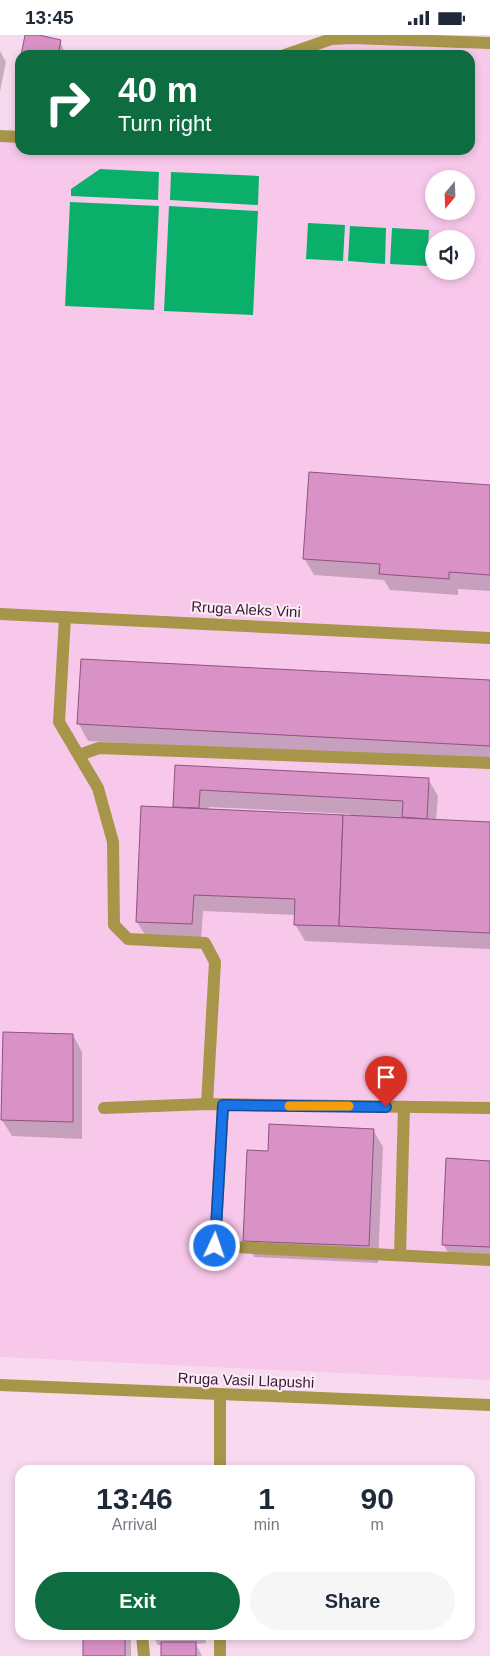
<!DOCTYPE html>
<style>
:root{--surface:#fff;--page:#f6f6f7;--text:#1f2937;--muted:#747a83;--accent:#0e6c41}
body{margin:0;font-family:Helvetica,sans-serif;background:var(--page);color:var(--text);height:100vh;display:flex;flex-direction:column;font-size:19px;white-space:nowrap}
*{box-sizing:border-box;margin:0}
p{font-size:16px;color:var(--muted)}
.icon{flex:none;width:28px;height:28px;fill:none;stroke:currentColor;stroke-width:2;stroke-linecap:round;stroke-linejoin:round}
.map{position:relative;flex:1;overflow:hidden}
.panel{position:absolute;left:15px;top:1430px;width:460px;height:175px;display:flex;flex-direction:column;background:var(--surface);border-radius:15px;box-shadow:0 2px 8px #0003}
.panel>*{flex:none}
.banner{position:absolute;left:15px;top:15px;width:460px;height:105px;border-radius:15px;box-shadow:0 2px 8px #0003;background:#0e6c41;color:#fff;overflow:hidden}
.needle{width:32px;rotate:199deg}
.buttons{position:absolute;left:425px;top:135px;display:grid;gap:10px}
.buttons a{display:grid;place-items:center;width:50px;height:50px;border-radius:50%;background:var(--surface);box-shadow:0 2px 8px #0003;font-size:25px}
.pin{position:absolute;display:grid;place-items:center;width:42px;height:42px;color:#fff;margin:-51px -21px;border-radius:50% 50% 50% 0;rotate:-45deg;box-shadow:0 0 5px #0007}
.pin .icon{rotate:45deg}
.me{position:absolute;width:55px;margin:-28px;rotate:3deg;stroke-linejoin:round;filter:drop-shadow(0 0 4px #0008)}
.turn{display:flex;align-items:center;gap:18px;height:105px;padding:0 20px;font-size:22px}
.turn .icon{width:65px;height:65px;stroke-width:2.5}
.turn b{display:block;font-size:35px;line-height:42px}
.eta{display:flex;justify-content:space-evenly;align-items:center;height:85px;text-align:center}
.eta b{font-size:30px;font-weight:700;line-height:35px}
.action{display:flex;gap:10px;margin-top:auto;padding:10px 20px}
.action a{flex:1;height:58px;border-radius:30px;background:var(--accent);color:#fff;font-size:20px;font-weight:700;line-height:58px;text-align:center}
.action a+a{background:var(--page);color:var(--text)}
.status{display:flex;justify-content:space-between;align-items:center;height:35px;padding:0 25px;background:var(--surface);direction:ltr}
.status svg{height:14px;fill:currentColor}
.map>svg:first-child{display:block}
</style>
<div class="status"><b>13:45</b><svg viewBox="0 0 49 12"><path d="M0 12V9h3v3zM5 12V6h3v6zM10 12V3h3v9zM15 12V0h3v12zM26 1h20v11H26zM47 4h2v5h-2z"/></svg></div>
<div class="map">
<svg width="490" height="1621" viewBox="0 0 490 1621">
<rect width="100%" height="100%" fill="#f8daef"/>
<!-- built -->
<path fill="#f8c8eb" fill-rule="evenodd" d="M 325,6 L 490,13 L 490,1345 L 0,1322 L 0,104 L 20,105 L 20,115 L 470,115 L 470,20 L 289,20 ZM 434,144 L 466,144 L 466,176 L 434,176 ZM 434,204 L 466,204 L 466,236 L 434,236 Z"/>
<!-- water -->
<g fill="#0ab06a">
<polygon points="100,134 159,137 158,165 71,161 71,154"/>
<polygon points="171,137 259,141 258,170 170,165"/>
<polygon points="70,167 159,171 154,275 65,271"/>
<polygon points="169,171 258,176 253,280 164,276"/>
<polygon points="308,188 345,190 343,226 306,224"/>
<polygon points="350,191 386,193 385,229 348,226"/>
<polygon points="392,193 429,195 427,231 390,229"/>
</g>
<!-- shadow -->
<g fill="#0003" fill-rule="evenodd">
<polygon points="26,0 60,6 66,20 22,20"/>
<polygon points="0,16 6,27 0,57"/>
<polygon points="490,452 490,556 458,554 458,560 390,555 384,545 314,540 304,523"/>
<polygon points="82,625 490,646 490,727 88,706 79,689"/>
<path d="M 177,731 L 428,744 L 438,761 L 436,785 L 490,788 L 490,914 L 305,906 L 295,889 L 296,880 L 203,876 L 201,906 L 147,903 L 137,887 L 174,773 ZM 209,772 L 351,779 L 351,781 L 209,775 Z"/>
<polygon points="73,1000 82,1017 82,1104 12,1101 2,1085"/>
<polygon points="373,1095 383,1112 378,1228 254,1222 245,1205 269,1117"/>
<polygon points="490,1127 490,1228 453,1226 443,1209"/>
<rect x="84" y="1600" width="47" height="21"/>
<polygon points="153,1600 205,1600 206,1608 196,1609 202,1621 163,1621 163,1610 158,1610"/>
</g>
<!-- building -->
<g fill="#d892c6" stroke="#915082">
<polygon points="25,0 39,0 61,5 58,20 21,20"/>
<polygon points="309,437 490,450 490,540 449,537 449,544 379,539 380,529 303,524"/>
<polygon points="81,624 490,645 490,711 77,689"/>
<polygon points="175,730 429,743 427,784 402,782 403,766 200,755 199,773 173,772"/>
<polygon points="141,771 343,780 339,891 294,890 295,864 194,860 192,889 136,887"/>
<polygon points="343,780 490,787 490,898 339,891"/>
<polygon points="3,997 73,999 73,1087 1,1085"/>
<polygon points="269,1089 374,1094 369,1211 243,1206 247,1115 268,1116"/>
<polygon points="446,1123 490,1126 490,1212 442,1210"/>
<rect x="83" y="1600" width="42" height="21"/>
<rect x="161" y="1607" width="35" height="14"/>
</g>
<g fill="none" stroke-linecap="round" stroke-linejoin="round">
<!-- minor -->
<g stroke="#a7954a" stroke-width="12">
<polyline points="285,20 331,4 352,3 490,8"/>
<polyline points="0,101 20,102"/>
<polyline points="0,579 490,603"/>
<polyline points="65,582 59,687 98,753 113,807 114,890 128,904 205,908 215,927 207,1069"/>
<polyline points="79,720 99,713 490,728"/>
<polyline points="223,1070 215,1211 490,1225"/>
<polyline points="104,1073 207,1069 490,1073"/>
<polyline points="400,1220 404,1072"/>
<polyline points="0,1350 490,1370"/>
<polyline points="220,1435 220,1360"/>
<polyline points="142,1600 144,1621"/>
<polyline points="220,1621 220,1600"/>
</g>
</g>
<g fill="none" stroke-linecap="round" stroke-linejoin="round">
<!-- route casing -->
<g stroke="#114b97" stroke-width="12">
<polyline id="route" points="215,1211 223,1070 386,1072"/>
</g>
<!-- route -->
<use href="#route" stroke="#1a73e8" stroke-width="9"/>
<!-- slow -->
<polyline stroke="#f59e0b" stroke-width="9" points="289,1071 349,1071"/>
</g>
<g text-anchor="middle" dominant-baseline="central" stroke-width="4" stroke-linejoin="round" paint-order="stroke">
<!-- street labels -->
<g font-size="15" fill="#371c31" stroke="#fcecf7">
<text transform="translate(246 574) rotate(3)">Rruga Aleks Vini</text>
<text transform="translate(246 1345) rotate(2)">Rruga Vasil Llapushi</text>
</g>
</g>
</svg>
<div class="buttons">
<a><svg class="needle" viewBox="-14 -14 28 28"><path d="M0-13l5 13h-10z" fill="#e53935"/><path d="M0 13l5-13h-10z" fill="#747a83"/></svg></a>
<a><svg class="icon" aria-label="sound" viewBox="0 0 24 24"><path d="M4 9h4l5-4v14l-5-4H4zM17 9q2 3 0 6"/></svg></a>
</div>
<div class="pin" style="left:386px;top:1072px;background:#d93025"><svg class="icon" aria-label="arrive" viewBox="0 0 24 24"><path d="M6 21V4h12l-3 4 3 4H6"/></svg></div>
<svg class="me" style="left:215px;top:1211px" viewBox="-20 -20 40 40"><circle r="17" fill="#1a73e8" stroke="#fff" stroke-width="3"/><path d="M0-11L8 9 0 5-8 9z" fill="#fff"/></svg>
<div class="banner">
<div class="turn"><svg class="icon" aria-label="right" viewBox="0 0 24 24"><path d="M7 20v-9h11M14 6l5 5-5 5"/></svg><div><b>40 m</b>Turn right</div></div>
</div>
<section class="panel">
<div class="eta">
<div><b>13:46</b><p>Arrival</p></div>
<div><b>1</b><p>min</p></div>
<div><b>90</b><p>m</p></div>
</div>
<div class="action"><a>Exit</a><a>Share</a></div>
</section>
</div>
